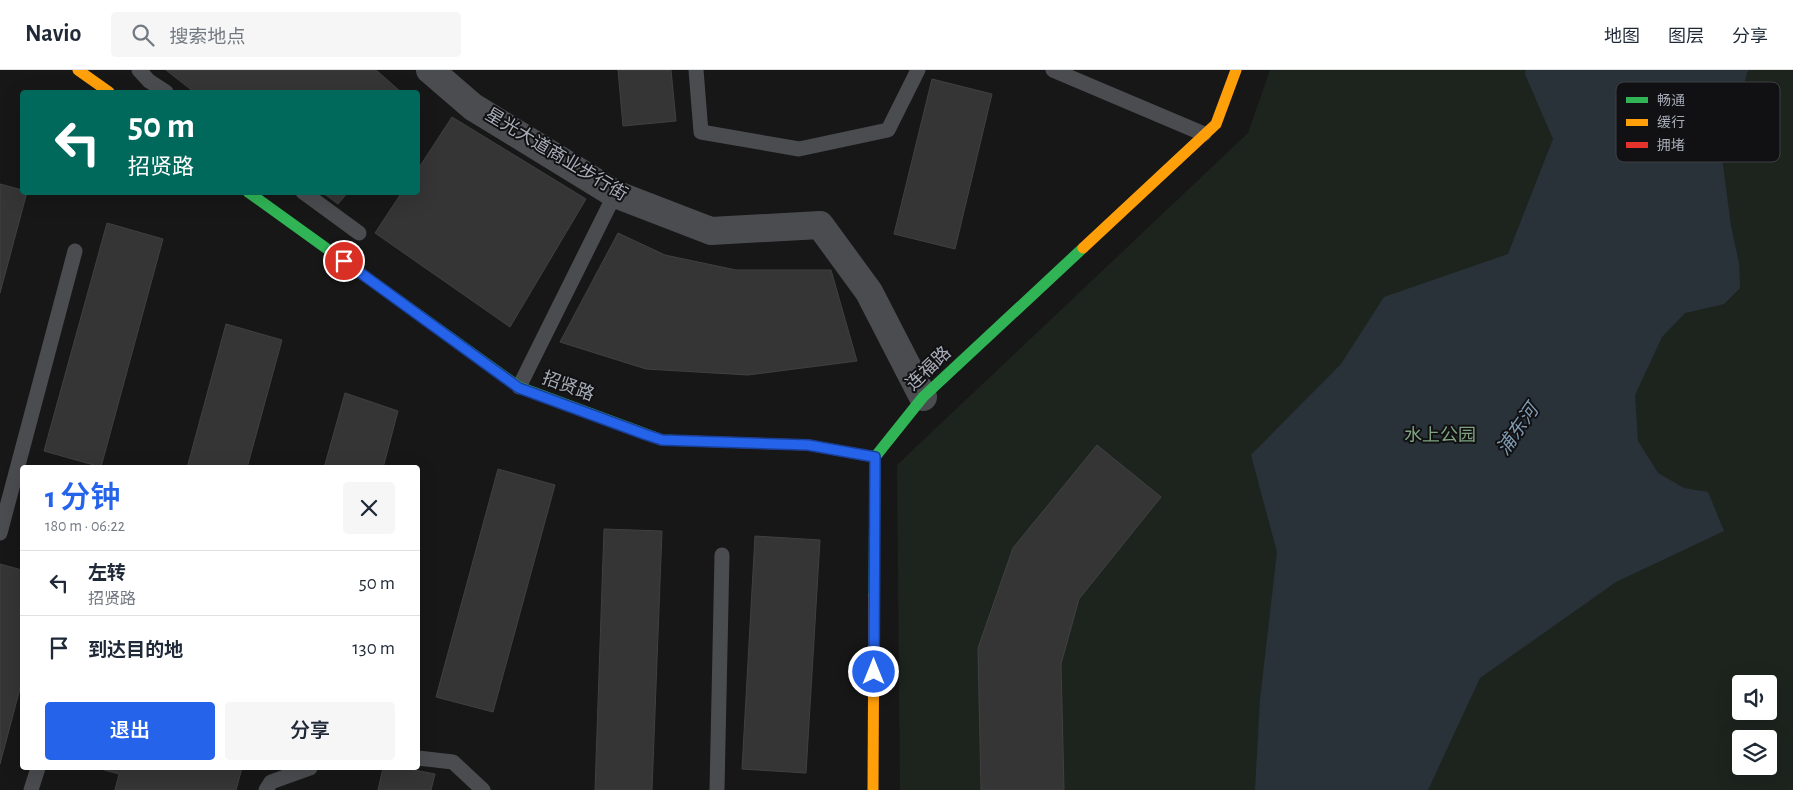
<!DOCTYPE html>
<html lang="zh">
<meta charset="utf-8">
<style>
:root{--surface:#fff;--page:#f6f6f7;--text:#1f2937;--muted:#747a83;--line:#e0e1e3;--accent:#2563eb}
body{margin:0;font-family:"Alegreya Sans","Noto Sans SC",sans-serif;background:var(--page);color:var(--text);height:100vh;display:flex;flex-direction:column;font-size:19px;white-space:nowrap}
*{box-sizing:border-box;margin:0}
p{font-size:16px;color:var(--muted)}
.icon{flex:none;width:28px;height:28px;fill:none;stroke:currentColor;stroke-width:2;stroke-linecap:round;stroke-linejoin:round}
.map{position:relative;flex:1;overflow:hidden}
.panel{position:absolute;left:20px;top:395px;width:400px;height:305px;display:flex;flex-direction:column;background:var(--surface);border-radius:5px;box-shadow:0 5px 20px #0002}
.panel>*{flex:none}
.guide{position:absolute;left:20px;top:20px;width:400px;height:105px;border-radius:5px;box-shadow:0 5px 20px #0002;background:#00695c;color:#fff;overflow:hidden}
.tools{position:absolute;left:1732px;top:605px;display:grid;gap:10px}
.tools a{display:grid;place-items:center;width:45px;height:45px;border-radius:5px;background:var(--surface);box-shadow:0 5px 20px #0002;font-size:25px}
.pin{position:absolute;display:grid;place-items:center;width:42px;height:42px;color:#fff;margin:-21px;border:2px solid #fff;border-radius:50%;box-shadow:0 1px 5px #0007}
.me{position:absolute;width:55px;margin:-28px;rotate:0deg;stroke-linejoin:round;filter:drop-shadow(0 0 4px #0008)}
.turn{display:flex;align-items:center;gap:18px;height:105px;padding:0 25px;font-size:22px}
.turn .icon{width:65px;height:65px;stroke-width:2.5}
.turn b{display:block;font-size:35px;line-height:42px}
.round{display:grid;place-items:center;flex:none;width:52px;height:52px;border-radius:5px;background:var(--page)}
.overview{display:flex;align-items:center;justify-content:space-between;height:85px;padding:0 25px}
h1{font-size:30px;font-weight:600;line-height:38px;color:var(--accent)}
.cta{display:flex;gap:10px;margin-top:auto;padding:10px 25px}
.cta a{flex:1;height:58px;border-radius:5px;background:var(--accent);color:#fff;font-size:20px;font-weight:600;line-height:58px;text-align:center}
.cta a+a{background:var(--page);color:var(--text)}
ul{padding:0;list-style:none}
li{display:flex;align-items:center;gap:15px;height:65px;padding:0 25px;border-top:1px solid var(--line)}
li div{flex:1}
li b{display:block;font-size:19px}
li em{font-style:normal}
header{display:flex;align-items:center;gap:30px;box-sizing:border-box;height:70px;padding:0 25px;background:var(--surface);border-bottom:1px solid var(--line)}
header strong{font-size:24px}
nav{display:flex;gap:28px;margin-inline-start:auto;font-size:18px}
.search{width:350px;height:45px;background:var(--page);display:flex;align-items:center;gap:12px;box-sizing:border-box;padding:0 18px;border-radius:5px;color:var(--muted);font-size:19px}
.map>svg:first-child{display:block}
</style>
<header>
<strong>Navio</strong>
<div class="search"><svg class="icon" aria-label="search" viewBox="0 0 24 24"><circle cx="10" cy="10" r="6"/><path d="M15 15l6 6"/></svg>搜索地点</div>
<nav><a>地图</a><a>图层</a><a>分享</a></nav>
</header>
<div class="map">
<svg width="1793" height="720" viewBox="0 0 1793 720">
<rect width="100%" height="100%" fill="#171717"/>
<!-- green -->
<path fill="#1d241e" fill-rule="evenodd" d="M 1270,0 L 1793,0 L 1793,720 L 900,720 L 897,395 L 1248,63 ZM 1741,614 L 1769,614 L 1769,641 L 1741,641 ZM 1741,669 L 1769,669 L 1769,696 L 1741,696 Z"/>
<!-- water -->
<polygon fill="#2a3239" points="1526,0 1748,0 1722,88 1731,156 1739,193 1740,218 1724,234 1685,243 1662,267 1635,325 1638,371 1658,403 1684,418 1708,422 1724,461 1616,512 1480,608 1428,720 1255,720 1260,630 1277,482 1251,385 1341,294 1384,227 1508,184 1553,69 1525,4"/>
<!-- building -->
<g fill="#353536" stroke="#3f4043">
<polygon points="166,0 376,0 401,22 194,22"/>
<polygon points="618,0 671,0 676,51 623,56"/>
<polygon points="932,9 992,24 955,179 894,164"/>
<polygon points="452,47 586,129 510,257 375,163 402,122 418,122 418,99"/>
<polygon points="0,114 22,120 22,122 27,122 0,223"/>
<polygon points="322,122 348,122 338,134"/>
<polygon points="107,153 163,169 101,397 44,381"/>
<polygon points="618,163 665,185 736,200 831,200 857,291 748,305 646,299 560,272"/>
<polygon points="226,254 282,270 247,398 187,398"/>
<polygon points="345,323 398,341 383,398 324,398"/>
<polygon points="1097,375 1161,427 1079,529 1061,594 1064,720 981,720 978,578 1013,478"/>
<polygon points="498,399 555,415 493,642 436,627"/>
<polygon points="604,459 662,461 652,720 595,720"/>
<polygon points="755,466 820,470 806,703 742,699"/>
<polygon points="0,494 22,500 22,611 0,694"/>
<polygon points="104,698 242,698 236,720 115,720 119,704 104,700"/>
<polygon points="383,698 403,698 435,704 431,720 378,720"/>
</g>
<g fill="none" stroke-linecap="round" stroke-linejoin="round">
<!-- lane -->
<g stroke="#4b4c50" stroke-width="15">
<polyline points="139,0 149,11 166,22"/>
<polyline points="696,0 701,62 799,79 888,60 918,0"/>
<polyline points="1053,0 1204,64"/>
<polyline points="303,122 359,163"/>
<polyline points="519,317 615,124"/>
<polyline points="0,463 75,181"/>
<polyline points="418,688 453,692 483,720"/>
<polyline points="31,720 38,698"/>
<polyline points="266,720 271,712 310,698"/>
<polyline points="717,720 722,485"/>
</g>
<!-- street -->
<polyline stroke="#4b4c50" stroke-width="28" points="430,0 473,37 615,124 711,161 820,155 869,222 923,327"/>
<!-- fast -->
<g stroke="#30b455" stroke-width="11">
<polyline points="248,122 519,317 662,370 692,371"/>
<polyline points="874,525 875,387 923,327 1083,178"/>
</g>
<!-- slow -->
<g stroke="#ff9f0a" stroke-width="11">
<polyline points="78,0 109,22"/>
<polyline points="1083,178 1216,54 1236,0"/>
<polyline points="873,720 874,525"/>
</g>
<!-- jam -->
<polyline stroke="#e5322d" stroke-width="11" points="692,371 808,375 875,387"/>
</g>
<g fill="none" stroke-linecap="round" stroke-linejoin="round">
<!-- route casing -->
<g stroke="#184099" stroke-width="12">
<polyline id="route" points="344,191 519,318 644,364 662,370 808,375 875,387 874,602"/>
</g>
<!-- route -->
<use href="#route" stroke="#2563eb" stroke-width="9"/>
</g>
<g text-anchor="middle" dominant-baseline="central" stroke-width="4" stroke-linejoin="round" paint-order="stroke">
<!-- street labels -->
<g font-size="18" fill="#a8adb8" stroke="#111113">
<text transform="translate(556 85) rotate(31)">星光大道商业步行街</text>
<text transform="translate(929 299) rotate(-44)">连福路</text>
<text transform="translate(568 317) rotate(20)">招贤路</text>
</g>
<!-- park labels -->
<g font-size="18" fill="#7fa381" stroke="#111113">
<text x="1440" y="366">水上公园</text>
</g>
<!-- water labels -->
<g font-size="19" font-style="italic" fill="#7f9bb3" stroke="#111113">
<text transform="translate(1518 360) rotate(-55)">浦东河</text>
</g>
</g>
<!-- legend -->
<rect x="1616" y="12" width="164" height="80" rx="8" fill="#111113" stroke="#3e4045" stroke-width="1"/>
<rect x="1626" y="27" width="22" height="6" fill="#30b455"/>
<rect x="1626" y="49" width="22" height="7" fill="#ff9f0a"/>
<rect x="1626" y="72" width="22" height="6" fill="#e5322d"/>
<g font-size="14" fill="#a8adb8">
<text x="1657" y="35">畅通</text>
<text x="1657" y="57">缓行</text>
<text x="1657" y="80">拥堵</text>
</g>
</svg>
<div class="tools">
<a><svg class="icon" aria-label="sound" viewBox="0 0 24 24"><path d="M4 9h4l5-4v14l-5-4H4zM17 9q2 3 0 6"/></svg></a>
<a><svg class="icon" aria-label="layers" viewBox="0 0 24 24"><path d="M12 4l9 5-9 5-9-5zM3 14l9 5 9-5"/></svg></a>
</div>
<div class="pin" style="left:344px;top:191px;background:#d93025"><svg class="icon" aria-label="arrive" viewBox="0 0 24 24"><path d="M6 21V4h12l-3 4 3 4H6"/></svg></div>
<svg class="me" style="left:874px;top:602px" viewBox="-20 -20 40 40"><circle r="17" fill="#2563eb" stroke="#fff" stroke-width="3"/><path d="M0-11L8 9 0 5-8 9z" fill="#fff"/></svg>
<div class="guide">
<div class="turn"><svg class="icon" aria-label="left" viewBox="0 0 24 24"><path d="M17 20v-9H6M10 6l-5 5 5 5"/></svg><div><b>50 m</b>招贤路</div></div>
</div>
<section class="panel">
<div class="overview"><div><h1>1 分钟</h1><p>180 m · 06:22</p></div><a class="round"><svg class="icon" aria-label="close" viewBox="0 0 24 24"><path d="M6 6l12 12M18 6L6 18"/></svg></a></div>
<ul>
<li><svg class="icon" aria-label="left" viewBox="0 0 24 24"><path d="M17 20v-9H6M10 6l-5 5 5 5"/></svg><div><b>左转</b><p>招贤路</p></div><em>50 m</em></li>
<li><svg class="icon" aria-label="arrive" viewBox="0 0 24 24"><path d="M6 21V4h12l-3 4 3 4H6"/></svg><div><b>到达目的地</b></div><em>130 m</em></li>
</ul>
<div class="cta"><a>退出</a><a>分享</a></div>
</section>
</div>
